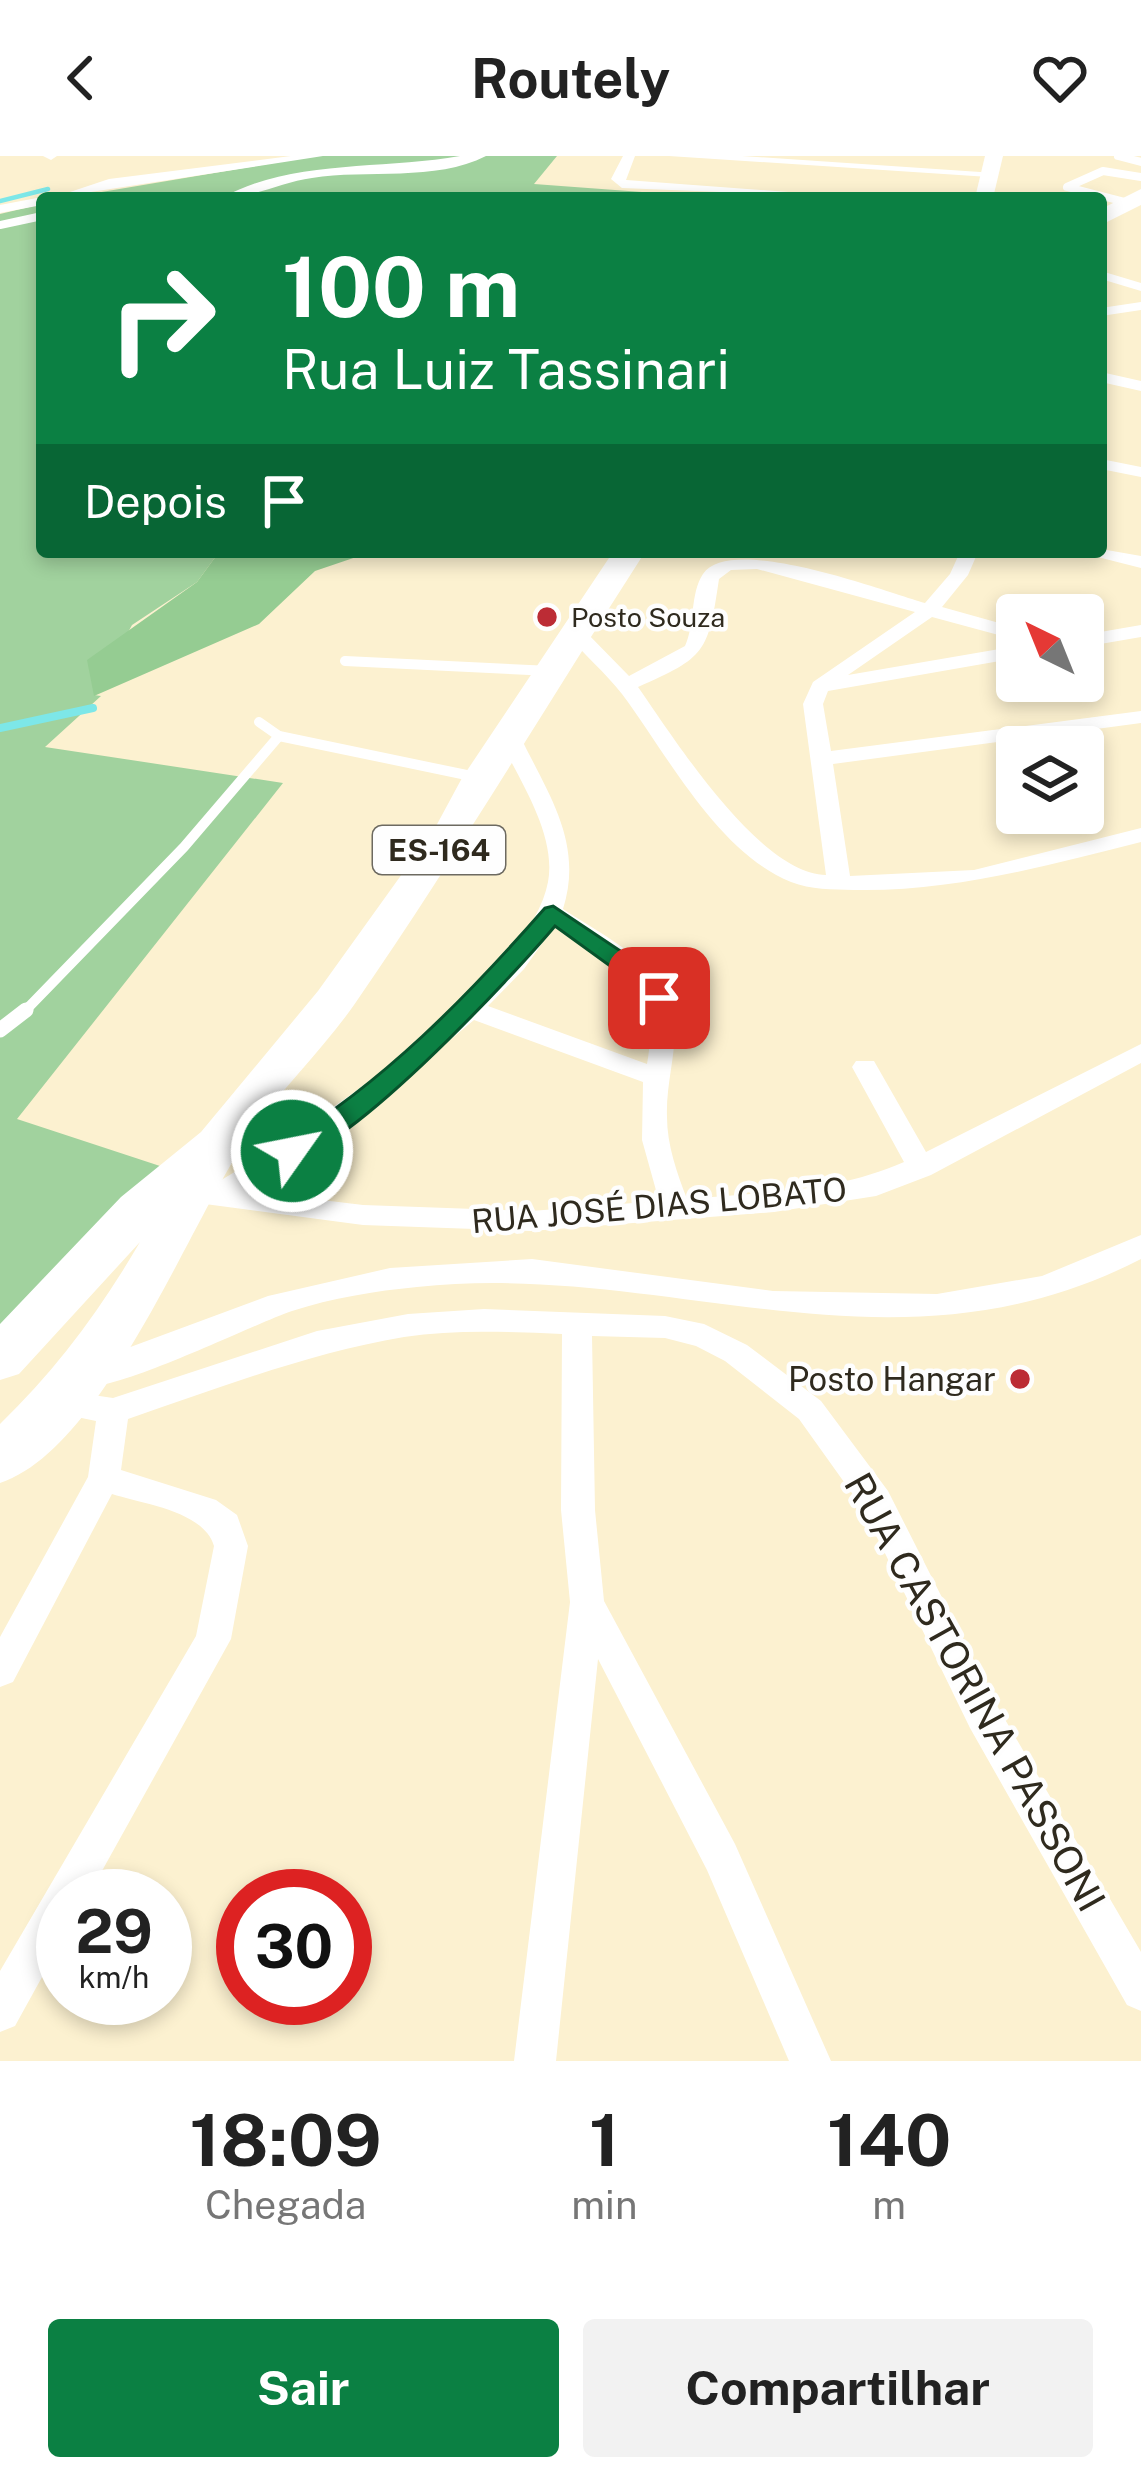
<!DOCTYPE html>
<html lang="pt">
<meta charset="utf-8">
<style>
:root{--surface:#fff;--page:#f2f2f2;--text:#222;--muted:#767676;--accent:#0b8043}
body{margin:0;font-family:"Public Sans",sans-serif;background:var(--page);color:var(--text);height:100vh;display:flex;flex-direction:column;font-size:45px;white-space:nowrap}
*{box-sizing:border-box;margin:0}
p{font-size:39px;color:var(--muted)}
.icon{flex:none;width:66px;height:66px;fill:none;stroke:currentColor;stroke-width:2;stroke-linecap:round;stroke-linejoin:round}
.map{position:relative;height:1905px;overflow:hidden}
.details{display:flex;flex-direction:column;background:var(--surface);flex:1}
.details>*{flex:none}
.hud{position:absolute;left:36px;top:36px;width:1071px;height:366px;border-radius:12px;box-shadow:0 6px 18px #0003;background:#0b8043;color:#fff;overflow:hidden}
.needle{width:78px;rotate:317deg}
.controls{position:absolute;left:996px;top:438px;display:grid;gap:24px}
.controls a{display:grid;place-items:center;width:108px;height:108px;border-radius:12px;background:var(--surface);box-shadow:0 6px 18px #0003;font-size:60px}
.speed{position:absolute;left:36px;top:1713px;display:flex;gap:24px;font-size:60px;font-weight:700;text-align:center}
.speed>*{display:grid;place-content:center;width:156px;height:156px;border-radius:50%;background:var(--surface);box-shadow:0 6px 18px #0003;line-height:1}
.speed small{font-size:30px;font-weight:400}
.speed .limit{border:18px solid #d22;background:#fff;color:#111}
.pin{position:absolute;display:grid;place-items:center;width:102px;height:102px;color:#fff;margin:-51px;border-radius:24px;box-shadow:0 6px 18px #0006}
.me{position:absolute;width:132px;margin:-66px;rotate:57deg;stroke-linejoin:round;filter:drop-shadow(0 0 9px #0008)}
.turn{display:flex;align-items:center;gap:42px;height:252px;padding:0 48px;font-size:54px}
.turn .icon{width:156px;height:156px;stroke-width:2.5}
.turn b{display:block;font-size:84px;line-height:102px}
.then{display:flex;align-items:center;height:114px;padding:0 48px;background:#0003;gap:24px;font-size:45px}
.eta{display:flex;justify-content:space-evenly;align-items:center;height:204px;text-align:center}
.eta b{font-size:72px;font-weight:700;line-height:84px}
.cta{display:flex;gap:24px;margin-top:auto;padding:24px 48px}
.cta a{flex:1;height:138px;border-radius:12px;background:var(--accent);color:#fff;font-size:48px;font-weight:700;line-height:138px;text-align:center}
.cta a+a{background:var(--page);color:var(--text)}
header{display:flex;justify-content:space-between;align-items:center;height:156px;padding:0 48px;background:var(--surface);font-size:54px;font-weight:700}
.map>svg:first-child{display:block}
</style>
<header><svg class="icon" aria-label="back" viewBox="0 0 24 24"><path d="M15 5l-7 7 7 7"/></svg>Routely<svg class="icon" aria-label="heart" viewBox="0 0 24 24"><path d="M12 20l-8-8c-3-5 5-10 8-4 3-6 11-1 8 4z"/></svg></header>
<div class="map">
<svg width="1141" height="1905" viewBox="0 0 1141 1905">
<rect width="100%" height="100%" fill="#fcf1d0"/>
<!-- green -->
<g fill="#a1d29e">
<polygon points="315,0 557,0 534,28 696,40 66,42"/>
<polygon points="42,48 42,396 219,396 197,426 132,469 94,539 101,540 45,591 283,627 17,963 160,1010 0,1174 0,58"/>
</g>
<!-- forest -->
<polygon fill="#95cc92" points="219,396 371,396 315,415 259,468 94,540 87,504 197,426"/>
<g fill="none" stroke-linecap="round" stroke-linejoin="round">
<!-- stream-far1 -->
<polyline stroke="#7de7e8" stroke-width="4.5" points="0,45 48,33"/>
<!-- stream -->
<polyline stroke="#7de7e8" stroke-width="8" points="0,572 93,552"/>
<!-- lane-far2 -->
<g stroke="#fff" stroke-width="8">
<polyline points="1118,0 1141,6"/>
<polyline points="1129,47 1067,31 1103,15 1141,21"/>
<polyline points="0,69 42,60"/>
</g>
<!-- lane-far1 -->
<g stroke="#fff" stroke-width="10">
<polyline points="345,505 551,515"/>
<polyline points="259,566 279,580 481,622"/>
<polyline points="23,857 184,691 279,580"/>
</g>
<!-- lane -->
<polyline stroke="#fff" stroke-width="15" points="0,874 26,854"/>
<!-- street -->
<g fill="#fff" fill-rule="evenodd">
<polygon points="43,0 57,0 51,4"/>
<polygon points="291,0 323,0 52,42 109,23"/>
<path d="M 460,0 L 486,0 C 435,26 367,13 312,22 C 281,26 254,42 222,42 C 291,3 383,14 460,0 Z"/>
<polygon points="623,0 635,0 626,24 869,42 622,32 611,23"/>
<polygon points="669,0 742,0 995,17 989,21"/>
<polygon points="42,41 42,49 0,57 0,49"/>
<polygon points="1101,115 1141,127 1141,135 1101,123"/>
<polygon points="1141,146 1141,154 1101,160 1101,152"/>
<polygon points="1101,216 1141,225 1141,235 1101,226"/>
<polygon points="1101,303 1141,311 1141,321 1101,313"/>
<polygon points="1101,393 1141,400 1141,412 1078,396"/>
<path d="M 960,396 L 978,396 L 968,419 L 942,451 L 1017,472 L 1017,484 L 932,461 L 848,519 L 1017,490 L 1017,502 L 828,535 L 823,548 L 831,595 L 1141,555 L 1141,567 L 833,608 L 850,720 L 974,714 L 1141,672 L 1141,686 C 1045,710 954,736 854,734 C 832,733 811,734 791,726 C 717,696 667,598 622,538 C 605,516 583,498 566,477 L 583,473 L 629,520 L 685,490 C 695,469 690,437 703,418 C 731,377 883,435 925,447 L 950,418 ZM 757,413 L 915,456 L 813,526 L 803,548 L 826,719 C 759,718 674,582 638,531 C 706,501 708,497 719,423 L 731,414 Z"/>
<polygon points="1141,469 1141,481 1083,491 1083,479"/>
<path d="M 509,574 L 520,580 C 548,638 584,687 563,753 C 593,773 629,791 653,819 C 693,863 665,909 667,961 C 667,989 677,1017 687,1043 C 759,1037 837,1036 904,1006 L 852,911 L 856,905 L 874,905 L 926,996 L 1141,888 L 1141,907 L 931,1019 L 876,1040 L 774,1056 L 531,1075 L 363,1069 L 205,1048 L 201,1041 L 205,1034 C 295,980 528,832 548,726 C 557,678 518,622 498,580 ZM 555,769 C 615,809 662,827 647,908 L 488,850 L 524,813 ZM 474,864 L 643,926 L 642,984 L 659,1045 L 531,1055 L 363,1049 L 247,1035 L 368,952 Z"/>
<path d="M 1141,1079 L 1141,1103 C 892,1231 670,1104 417,1131 C 375,1135 332,1142 292,1155 C 248,1170 107,1242 71,1231 L 66,1222 L 71,1213 L 268,1140 L 390,1112 L 532,1103 L 773,1135 L 937,1138 L 1042,1120 Z"/>
<path d="M 484,1153 L 665,1160 L 704,1168 L 747,1189 L 821,1245 L 888,1335 L 996,1548 L 1141,1796 L 1141,1855 L 1127,1849 L 970,1572 L 864,1354 L 799,1263 L 725,1205 L 696,1190 L 665,1182 L 592,1180 L 595,1354 L 604,1445 L 735,1688 L 831,1905 L 789,1905 L 707,1714 L 598,1503 L 556,1905 L 514,1905 L 570,1446 L 561,1354 L 562,1178 C 510,1176 456,1173 404,1181 C 309,1197 219,1232 128,1263 L 121,1314 L 216,1344 L 237,1359 L 248,1390 L 231,1483 L 88,1740 L 63,1740 L 63,1783 L 15,1870 L 0,1876 L 0,1815 L 196,1480 L 214,1390 C 204,1355 143,1348 112,1338 L 13,1526 L 0,1531 L 0,1481 L 88,1321 L 96,1265 L 48,1255 L 43,1246 L 48,1237 L 59,1234 L 113,1242 L 317,1175 L 408,1158 Z"/>
</g>
<!-- secondary -->
<polygon fill="#fff" fill-rule="evenodd" points="985,0 1003,0 993,42 975,42"/>
<!-- highway -->
<g fill="#fff" fill-rule="evenodd">
<polygon points="1141,33 1141,49 1101,69 1101,53"/>
<path d="M 613,396 L 645,396 C 548,547 456,701 354,849 C 321,896 278,936 246,984 C 188,1071 103,1293 0,1327 L 0,1268 C 56,1214 101,1153 140,1086 L 19,1218 L 0,1224 L 0,1168 L 121,1041 L 201,976 L 318,835 L 435,672 L 462,622 Z"/>
</g>
</g>
<!-- route -->
<path fill="#0b8043" stroke="#07532c" stroke-width="3" d="M 553,750 L 649,814 L 672,842 L 668,848 L 650,848 L 631,825 L 555,770 C 519,813 332,1016 282,1002 L 282,988 C 383,927 467,841 545,752 Z"/>
<!-- markers -->
<g fill="#bc2c35" stroke="#fefefe" stroke-width="4.5">
<circle cx="547" cy="461" r="12"/>
<circle cx="1020" cy="1223" r="12"/>
</g>
<g text-anchor="middle" dominant-baseline="central" stroke-width="9" stroke-linejoin="round" paint-order="stroke">
<!-- far-poi labels -->
<g font-size="27" fill="#2f2a1e" stroke="#fefefe" text-anchor="start">
<text x="571" y="461">Posto Souza</text>
</g>
<!-- shield labels -->
<rect fill="#fefefe" stroke="#6d6a61" stroke-width="3" x="373" y="670" width="132" height="48" rx="9"/>
<g font-size="30" font-weight="bold" fill="#2f2a1e">
<text x="439" y="694">ES-164</text>
</g>
<!-- street labels -->
<g font-size="33" fill="#2f2a1e" stroke="#fefefe">
<text transform="translate(659 1049) rotate(-5)">RUA JOSÉ DIAS LOBATO</text>
</g>
<!-- poi labels -->
<g font-size="33" fill="#2f2a1e" stroke="#fefefe" text-anchor="end">
<text x="996" y="1223">Posto Hangar</text>
</g>
<!-- near-street labels -->
<g font-size="39" fill="#2f2a1e" stroke="#fefefe">
<text transform="translate(975 1536) rotate(61)">RUA CASTORINA PASSONI</text>
</g>
</g>
</svg>
<div class="controls">
<a><svg class="needle" viewBox="-14 -14 28 28"><path d="M0-13l5 13h-10z" fill="#e53935"/><path d="M0 13l5-13h-10z" fill="#767676"/></svg></a>
<a><svg class="icon" aria-label="layers" viewBox="0 0 24 24"><path d="M12 4l9 5-9 5-9-5zM3 14l9 5 9-5"/></svg></a>
</div>
<div class="speed"><div>29<small>km/h</small></div><div class="limit">30</div></div>
<div class="pin" style="left:659px;top:842px;background:#d93025"><svg class="icon" aria-label="arrive" viewBox="0 0 24 24"><path d="M6 21V4h12l-3 4 3 4H6"/></svg></div>
<svg class="me" style="left:292px;top:995px" viewBox="-20 -20 40 40"><circle r="17" fill="#0b8043" stroke="#fff" stroke-width="3"/><path d="M0-11L8 9 0 5-8 9z" fill="#fff"/></svg>
<div class="hud">
<div class="turn"><svg class="icon" aria-label="right" viewBox="0 0 24 24"><path d="M7 20v-9h11M14 6l5 5-5 5"/></svg><div><b>100 m</b>Rua Luiz Tassinari</div></div>
<div class="then">Depois<svg class="icon" aria-label="arrive" viewBox="0 0 24 24"><path d="M6 21V4h12l-3 4 3 4H6"/></svg></div>
</div>
</div>
<section class="details">
<div class="eta">
<div><b>18:09</b><p>Chegada</p></div>
<div><b>1</b><p>min</p></div>
<div><b>140</b><p>m</p></div>
</div>
<div class="cta"><a>Sair</a><a>Compartilhar</a></div>
</section>
